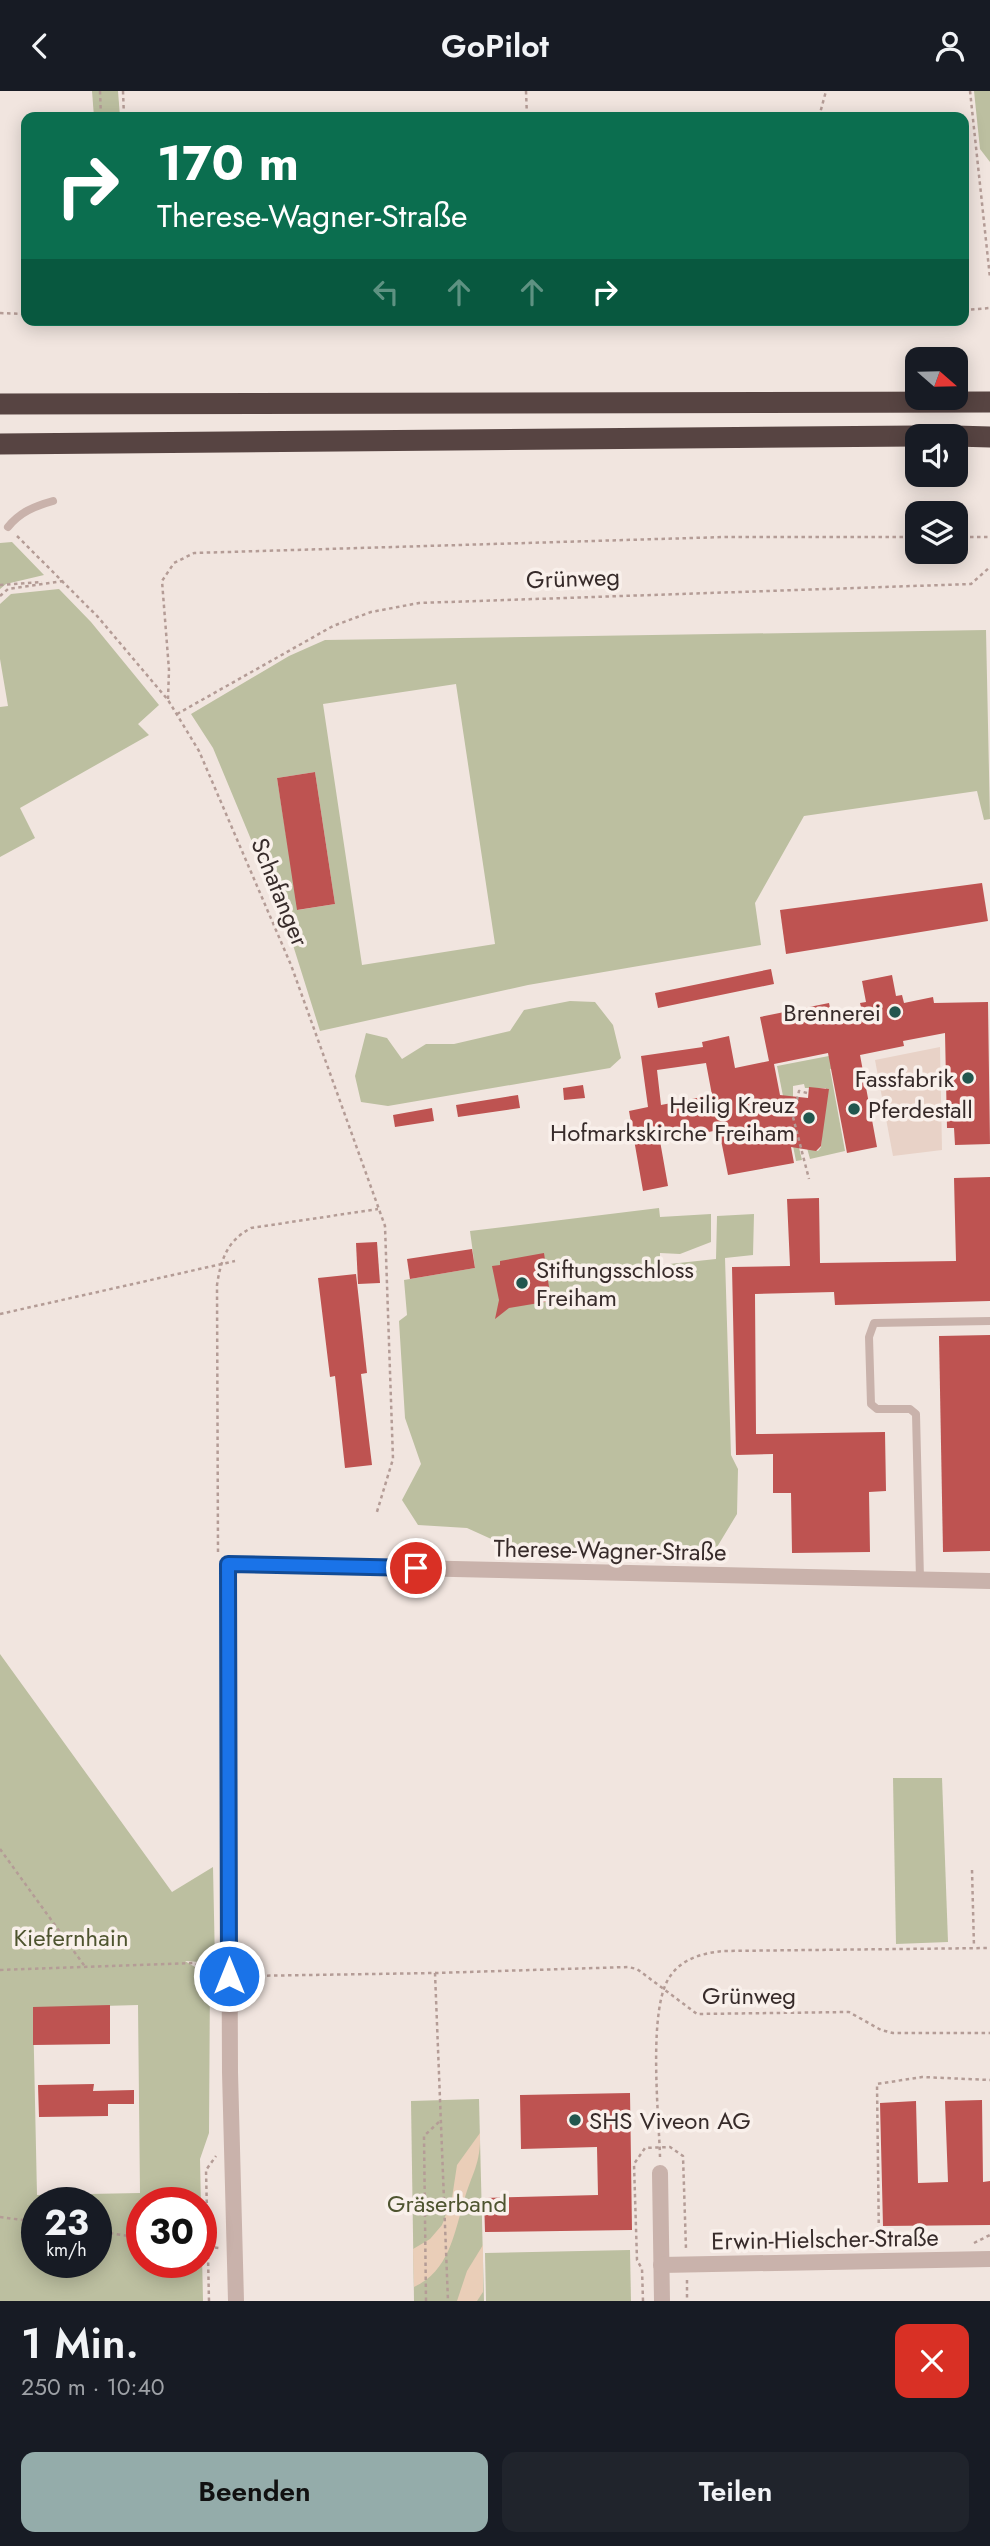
<!DOCTYPE html>
<html lang="de">
<meta charset="utf-8">
<style>
:root{--surface:#171b24;--page:#20242c;--text:#f1f3f6;--muted:#9ea1a6;--accent:#94acaa}
body{margin:0;font-family:Jost,sans-serif;background:var(--page);color:var(--text);height:100vh;display:flex;flex-direction:column;font-size:26px;white-space:nowrap}
*{box-sizing:border-box;margin:0}
p{font-size:23px;color:var(--muted)}
.icon{flex:none;width:38px;height:38px;fill:none;stroke:currentColor;stroke-width:2;stroke-linecap:round;stroke-linejoin:round}
.map{position:relative;height:2210px;overflow:hidden}
.panel{display:flex;flex-direction:column;background:var(--surface);flex:1}
.panel>*{flex:none}
.top-card{position:absolute;left:21px;top:21px;width:948px;height:214px;border-radius:14px;box-shadow:0 4px 18px #0003;background:#0b6e4f;color:#fff;overflow:hidden}
.needle{width:46px;rotate:110deg}
.tools{position:absolute;left:905px;top:256px;display:grid;gap:14px}
.tools a{display:grid;place-items:center;width:63px;height:63px;border-radius:14px;background:var(--surface);box-shadow:0 4px 18px #0003;font-size:35px}
.speed{position:absolute;left:21px;top:2096px;display:flex;gap:14px;font-size:35px;font-weight:700;text-align:center}
.speed>*{display:grid;place-content:center;width:91px;height:91px;border-radius:50%;background:var(--surface);box-shadow:0 4px 18px #0003;line-height:1}
.speed small{font-size:18px;font-weight:400}
.speed .limit{border:10px solid #d22;background:#fff;color:#111}
.pin{position:absolute;display:grid;place-items:center;width:60px;height:60px;color:#fff;margin:-30px;border:4px solid #fff;border-radius:50%;box-shadow:0 2px 7px #0007}
.me{position:absolute;width:77px;margin:-38px;rotate:0deg;stroke-linejoin:round;filter:drop-shadow(0 0 5px #0008)}
.turn{display:flex;align-items:center;gap:24px;height:147px;padding:0 21px;font-size:32px}
.turn .icon{width:91px;height:91px;stroke-width:2.5}
.turn b{display:block;font-size:49px;line-height:60px}
.lanes{display:flex;align-items:center;height:66px;padding:0 21px;background:#0003;justify-content:center;gap:35px;direction:ltr}
.lanes .off{opacity:.35}
.round{display:grid;place-items:center;flex:none;width:74px;height:74px;border-radius:14px;background:var(--page)}
.summary{display:flex;align-items:center;justify-content:space-between;height:119px;padding:0 21px}
h1{font-size:42px;font-weight:600;line-height:52px}
.primary-button{display:flex;gap:14px;margin-top:auto;padding:14px 21px}
.primary-button a{flex:1;height:80px;border-radius:14px;background:var(--accent);color:#111;font-size:28px;font-weight:600;line-height:80px;text-align:center}
.primary-button a+a{background:var(--page);color:var(--text)}
header{display:flex;justify-content:space-between;align-items:center;height:91px;padding:0 21px;background:var(--surface);font-size:32px;font-weight:600}
.map>svg:first-child{display:block}
</style>
<header><svg class="icon" aria-label="back" viewBox="0 0 24 24"><path d="M15 5l-7 7 7 7"/></svg>GoPilot<svg class="icon" aria-label="person" viewBox="0 0 24 24"><circle cx="12" cy="8" r="4"/><path d="M4 21q1-7 8-7t8 7"/></svg></header>
<div class="map">
<svg width="990" height="2210" viewBox="0 0 990 2210">
<rect width="100%" height="100%" fill="#f1e5df"/>
<!-- green -->
<g fill="#bcbfa0" fill-rule="evenodd">
<polygon points="92,0 118,0 120,26 94,26"/>
<polygon points="974,0 990,0 990,71 980,58"/>
<polygon points="12,451 44,484 6,493 0,498 0,452"/>
<polygon points="59,498 91,531 159,614 138,633 149,644 20,717 35,747 0,766 0,616 8,615 0,568 0,513 11,503"/>
<path d="M 986,539 L 990,728 L 984,729 L 977,700 L 804,725 L 755,812 L 761,854 L 528,894 L 320,940 L 287,835 L 213,657 L 191,623 L 289,565 L 325,549 ZM 456,593 L 495,853 L 362,874 L 323,613 ZM 315,681 L 335,813 L 298,819 L 277,687 Z"/>
<polygon points="570,910 595,911 613,934 621,967 610,977 388,1015 361,1011 355,985 366,942 387,947 402,968 426,953 454,953 510,940 524,919"/>
<polygon points="834,964 838,977 830,978 845,1060 810,1068 807,1057 818,1060 821,1056 826,997 805,997 804,993 793,995 793,1011 789,1016 802,1069 796,1070 777,975"/>
<polygon points="659,1117 660,1126 711,1123 711,1151 680,1163 660,1162 660,1174 716,1168 717,1125 754,1123 753,1164 725,1167 731,1364 738,1378 737,1423 714,1461 518,1460 467,1437 418,1434 402,1409 421,1373 405,1327 399,1230 407,1224 404,1189 475,1177 470,1140"/>
<path d="M 0,1563 L 172,1801 L 213,1776 L 215,1872 L 185,1870 L 210,1885 L 209,2042 L 200,2068 L 203,2210 L 0,2210 ZM 138,1914 L 140,2102 L 37,2104 L 33,1917 ZM 37,2112 L 96,2112 L 96,2172 L 37,2172 ZM 142,2112 L 201,2112 L 201,2172 L 142,2172 Z"/>
<polygon points="893,1687 942,1687 948,1851 896,1853"/>
<polygon points="479,2008 484,2210 414,2210 411,2010"/>
<polygon points="630,2159 631,2210 486,2210 485,2162"/>
</g>
<!-- sand -->
<g fill="#eaceb8">
<path d="M 480,2042 C 481,2074 472,2081 464,2110 C 454,2143 449,2180 414,2196 L 413,2158 L 430,2148 L 442,2134 L 452,2107 L 457,2074 Z"/>
<polygon points="483,2154 483,2201 477,2210 457,2210 467,2180"/>
</g>
<!-- plaza -->
<polygon fill="#e8d2c7" points="940,956 942,1059 893,1065 875,969"/>
<!-- building -->
<g fill="#be5351" fill-rule="evenodd">
<polygon points="315,681 335,813 297,819 277,687"/>
<polygon points="982,792 988,830 786,863 780,819"/>
<polygon points="771,878 774,893 658,917 655,902"/>
<path d="M 892,884 L 896,905 L 902,904 L 904,912 L 933,906 L 934,912 L 988,911 L 990,1053 L 955,1054 L 954,1037 L 947,1037 L 945,942 L 903,950 L 904,955 L 860,964 L 877,1056 L 847,1062 L 828,962 L 774,973 L 780,1004 L 808,1007 L 809,996 L 829,998 L 821,1055 L 816,1060 L 791,1056 L 794,1072 L 728,1084 L 719,1039 L 660,1050 L 668,1095 L 643,1100 L 629,1020 L 648,1016 L 641,965 L 703,956 L 702,951 L 729,945 L 735,977 L 769,970 L 760,926 L 829,912 L 832,926 L 862,920 L 860,912 L 866,911 L 862,890 ZM 706,972 L 712,1004 L 661,1014 L 657,979 Z"/>
<polygon points="583,994 585,1007 564,1009 563,997"/>
<polygon points="518,1004 520,1017 458,1026 456,1014"/>
<polygon points="432,1017 434,1030 395,1036 393,1024"/>
<polygon points="990,1086 990,1210 835,1214 834,1201 755,1203 756,1343 885,1341 886,1400 869,1401 870,1461 792,1462 791,1402 773,1402 773,1363 736,1364 732,1176 790,1175 787,1108 819,1107 820,1172 956,1170 954,1087"/>
<polygon points="377,1151 380,1192 358,1193 356,1152"/>
<polygon points="472,1158 475,1177 410,1188 407,1168"/>
<polygon points="544,1162 551,1210 509,1217 495,1228 499,1209 492,1175 500,1174 500,1170"/>
<polygon points="356,1183 367,1282 361,1283 372,1374 345,1377 335,1285 330,1286 318,1187"/>
<polygon points="990,1244 990,1460 943,1461 939,1245"/>
<polygon points="110,1914 110,1953 33,1954 33,1916"/>
<polygon points="94,1993 93,2000 134,1999 134,2013 108,2013 108,2025 39,2026 38,1994"/>
<polygon points="630,2002 632,2139 485,2141 484,2107 598,2104 597,2056 521,2058 520,2004"/>
<polygon points="982,2009 983,2091 990,2090 990,2134 883,2135 880,2012 916,2010 918,2092 948,2091 945,2010"/>
</g>
<g fill="none" stroke-linecap="round" stroke-linejoin="round">
<!-- path -->
<g stroke="#b49c96" stroke-width="2.5" stroke-dasharray="3.5 3.5" stroke-linecap="butt">
<polyline points="100,0 101,26"/>
<polyline points="123,0 124,26"/>
<polyline points="526,0 527,26"/>
<polyline points="970,0 990,187"/>
<polyline points="819,26 826,0"/>
<polyline points="964,219 990,217"/>
<polyline points="0,222 26,223"/>
<polyline points="684,229 725,229"/>
<polyline points="17,445 98,526 168,609 199,660 291,874 385,1135 393,1368 376,1424"/>
<polyline points="956,446 990,446"/>
<polyline points="0,494 42,491"/>
<polyline points="0,505 8,498 64,490"/>
<polyline points="168,608 169,579 162,490 174,472 194,462 725,446 917,446"/>
<polyline points="177,623 333,535 371,521 419,512 971,493 990,476"/>
<polyline points="807,1002 799,1000 793,1026 809,1088"/>
<polyline points="0,1223 235,1170"/>
<path d="M 218,1461 L 217,1194 C 221,1168 227,1150 251,1137 L 378,1118"/>
<polyline points="0,1758 86,1877"/>
<polyline points="972,1779 974,1856"/>
<polyline points="0,1879 195,1872 215,1883"/>
<polyline points="435,1882 628,1876 637,1878 697,1923 849,1921 881,1939 893,1942 990,1942"/>
<polyline points="246,1885 435,1882 448,2210"/>
<path d="M 660,2066 C 659,2025 647,1914 671,1884 C 683,1867 704,1862 723,1860 L 990,1857"/>
<polyline points="0,2126 37,2131"/>
<polyline points="96,2140 142,2147"/>
<polyline points="974,2152 990,2144"/>
<polyline points="879,2153 877,1993 922,1986 990,1989"/>
<polyline points="201,2155 219,2157"/>
<polyline points="687,2189 687,2210"/>
<polyline points="209,2210 206,2079 216,2065"/>
<polyline points="426,2210 424,2045 441,2029"/>
<polyline points="643,2210 642,2178 637,2169 634,2073 645,2057 670,2056 683,2065 686,2158"/>
</g>
<!-- lane -->
<g stroke="#c9b2ab" stroke-width="8">
<path d="M 8,436 C 20,421 35,415 53,410"/>
<polyline points="920,1488 916,1323 910,1318 877,1318 871,1313 869,1246 874,1232 990,1230"/>
</g>
<!-- street -->
<g stroke="#c9b2ab" stroke-width="16">
<polyline points="660,2082 662,2210"/>
<polyline points="661,2174 990,2168"/>
<polyline points="236,2210 230,1981 228,1473 990,1490"/>
</g>
<!-- highway -->
<g stroke="#574442" stroke-width="21">
<polyline points="0,313 990,311"/>
<polyline points="956,345 990,346"/>
<polyline points="0,353 917,345"/>
</g>
</g>
<g fill="none" stroke-linecap="round" stroke-linejoin="round">
<!-- route casing -->
<g stroke="#114b97" stroke-width="18">
<polyline id="route" points="229,1885 228,1473 416,1477"/>
</g>
<!-- route -->
<use href="#route" stroke="#1a73e8" stroke-width="12"/>
</g>
<!-- markers -->
<g fill="#22564e" stroke="#f9f0eb" stroke-width="2.5">
<circle cx="895" cy="921" r="7"/>
<circle cx="968" cy="987" r="7"/>
<circle cx="854" cy="1018" r="7"/>
<circle cx="809" cy="1027" r="7"/>
<circle cx="522" cy="1192" r="7"/>
<circle cx="575" cy="2029" r="7"/>
</g>
<g text-anchor="middle" dominant-baseline="central" stroke-width="7" stroke-linejoin="round" paint-order="stroke">
<!-- street labels -->
<g font-size="24" fill="#372b2a" stroke="#f9f0eb">
<text transform="translate(573 487) rotate(-2)">Grünweg</text>
<text transform="translate(280 801) rotate(68)">Schafanger</text>
<text transform="translate(610 1459) rotate(1)">Therese-Wagner-Straße</text>
<text x="749" y="1904">Grünweg</text>
<text transform="translate(825 2148) rotate(-1)">Erwin-Hielscher-Straße</text>
</g>
<!-- poi labels -->
<g font-size="24" fill="#372b2a" stroke="#f9f0eb" text-anchor="end">
<text x="881" y="921">Brennerei</text>
<text x="954" y="987">Fassfabrik</text>
<text x="795" y="1013">Heilig Kreuz<tspan x="795" dy="28">Hofmarkskirche Freiham</tspan></text>
<text x="868" y="1018" text-anchor="start">Pferdestall</text>
<text x="536" y="1178" text-anchor="start">Stiftungsschloss<tspan x="536" dy="28">Freiham</tspan></text>
<text x="589" y="2029" text-anchor="start">SHS Viveon AG</text>
</g>
<!-- park labels -->
<g font-size="24" fill="#4e542f" stroke="#f9f0eb">
<text x="71" y="1846">Kiefernhain</text>
<text x="447" y="2112">Gräserband</text>
</g>
</g>
</svg>
<div class="tools">
<a><svg class="needle" viewBox="-14 -14 28 28"><path d="M0-13l5 13h-10z" fill="#e53935"/><path d="M0 13l5-13h-10z" fill="#9ea1a6"/></svg></a>
<a><svg class="icon" aria-label="sound" viewBox="0 0 24 24"><path d="M4 9h4l5-4v14l-5-4H4zM17 9q2 3 0 6"/></svg></a>
<a><svg class="icon" aria-label="layers" viewBox="0 0 24 24"><path d="M12 4l9 5-9 5-9-5zM3 14l9 5 9-5"/></svg></a>
</div>
<div class="speed"><div>23<small>km/h</small></div><div class="limit">30</div></div>
<div class="pin" style="left:416px;top:1477px;background:#d93025"><svg class="icon" aria-label="arrive" viewBox="0 0 24 24"><path d="M6 21V4h12l-3 4 3 4H6"/></svg></div>
<svg class="me" style="left:229px;top:1885px" viewBox="-20 -20 40 40"><circle r="17" fill="#1a73e8" stroke="#fff" stroke-width="3"/><path d="M0-11L8 9 0 5-8 9z" fill="#fff"/></svg>
<div class="top-card">
<div class="turn"><svg class="icon" aria-label="right" viewBox="0 0 24 24"><path d="M7 20v-9h11M14 6l5 5-5 5"/></svg><div><b>170 m</b>Therese-Wagner-Straße</div></div>
<div class="lanes"><svg class="icon off" aria-label="left" viewBox="0 0 24 24"><path d="M17 20v-9H6M10 6l-5 5 5 5"/></svg><svg class="icon off" aria-label="ahead" viewBox="0 0 24 24"><path d="M12 20V5M6 11l6-6 6 6"/></svg><svg class="icon off" aria-label="ahead" viewBox="0 0 24 24"><path d="M12 20V5M6 11l6-6 6 6"/></svg><svg class="icon" aria-label="right" viewBox="0 0 24 24"><path d="M7 20v-9h11M14 6l5 5-5 5"/></svg></div>
</div>
</div>
<section class="panel">
<div class="summary"><div><h1>1 Min.</h1><p>250 m · 10:40</p></div><a class="round" style="background:#d93025;color:#fff"><svg class="icon" aria-label="close" viewBox="0 0 24 24"><path d="M6 6l12 12M18 6L6 18"/></svg></a></div>
<div class="primary-button"><a>Beenden</a><a>Teilen</a></div>
</section>
